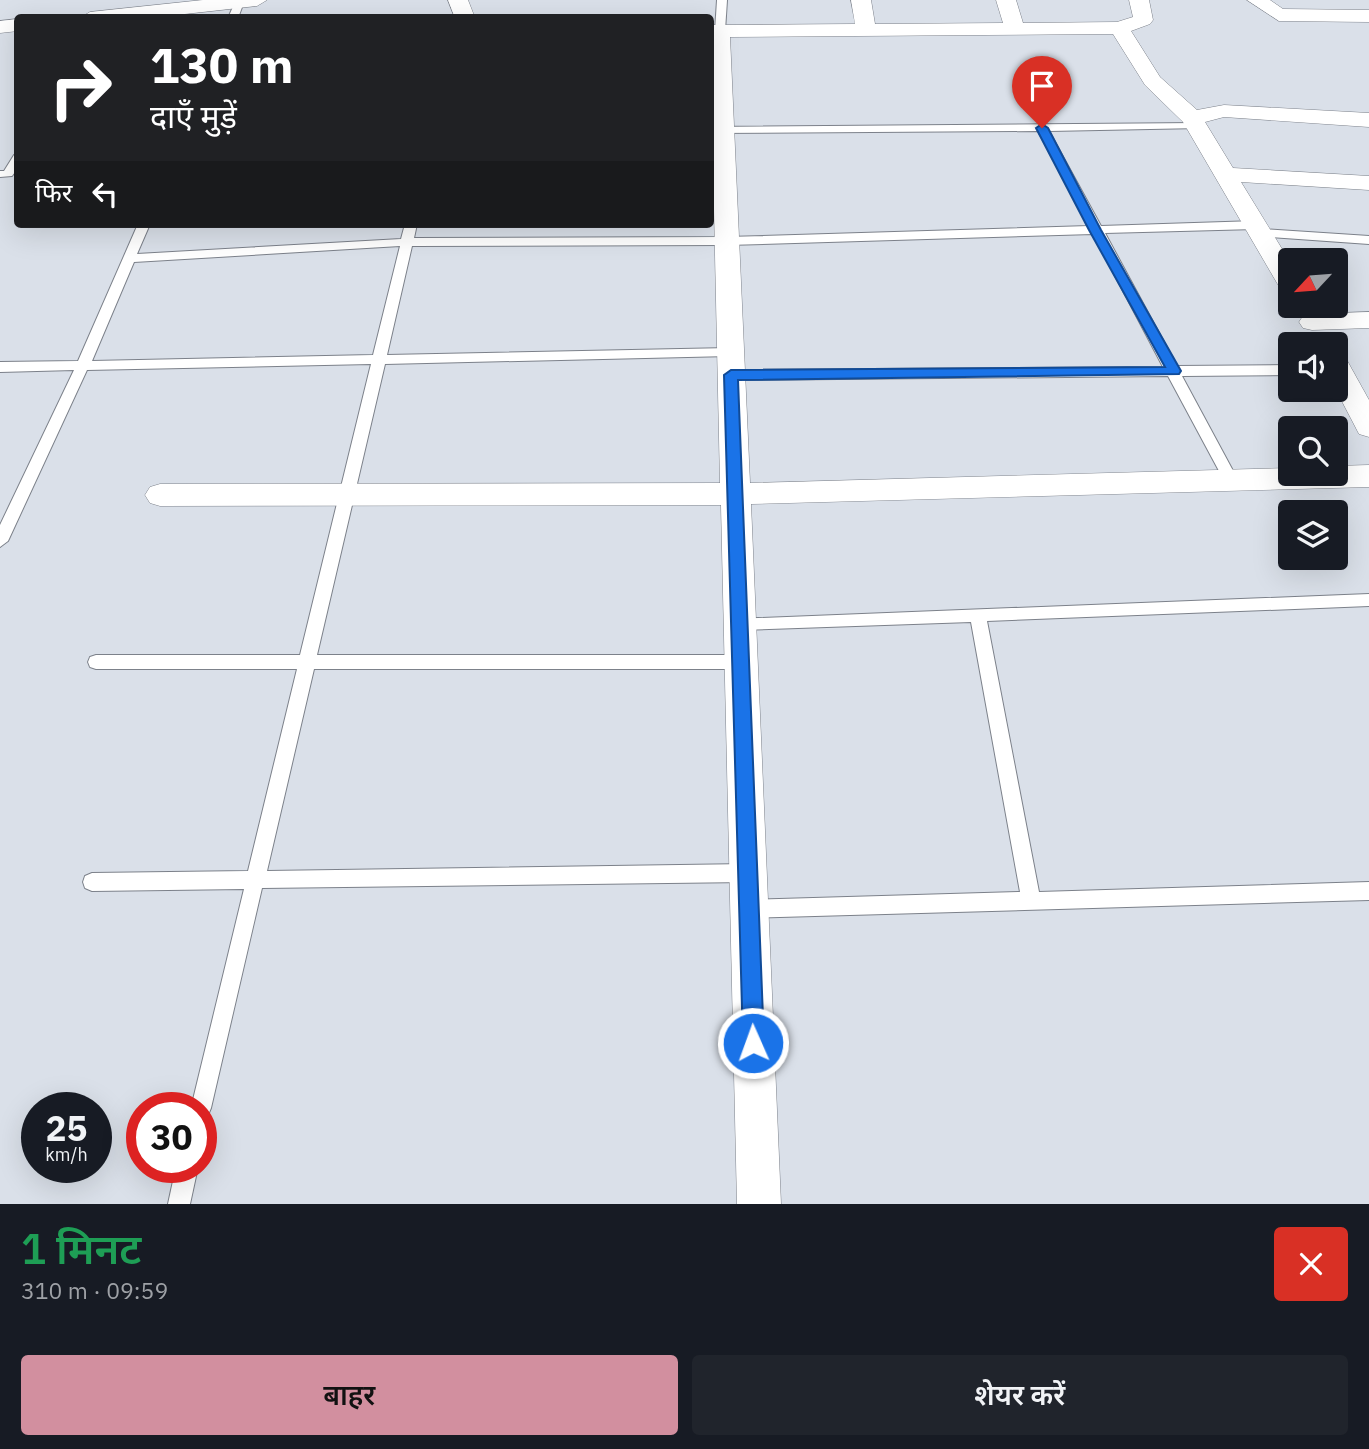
<!DOCTYPE html>
<html lang="hi">
<meta charset="utf-8">
<style>
:root{--surface:#171b24;--page:#20242c;--text:#f1f3f6;--muted:#9ea1a6;--accent:#d28f9f}
body{margin:0;font-family:"IBM Plex Sans","Noto Sans Devanagari",sans-serif;background:var(--page);color:var(--text);height:100vh;display:flex;flex-direction:column;font-size:26px;white-space:nowrap}
*{box-sizing:border-box;margin:0}
p{font-size:23px;color:var(--muted)}
.icon{flex:none;width:38px;height:38px;fill:none;stroke:currentColor;stroke-width:2;stroke-linecap:round;stroke-linejoin:round}
.map{position:relative;height:1204px;overflow:hidden}
.drawer{display:flex;flex-direction:column;background:var(--surface);flex:1}
.drawer>*{flex:none}
.hud{position:absolute;left:14px;top:14px;width:700px;height:214px;border-radius:7px;box-shadow:0 7px 28px #0002;background:#202124;color:#fff;overflow:hidden}
.needle{width:46px;rotate:244deg}
.buttons{position:absolute;left:1278px;top:248px;display:grid;gap:14px}
.buttons a{display:grid;place-items:center;width:70px;height:70px;border-radius:7px;background:var(--surface);box-shadow:0 7px 28px #0002;font-size:35px}
.speed{position:absolute;left:21px;top:1092px;display:flex;gap:14px;font-size:35px;font-weight:700;text-align:center}
.speed>*{display:grid;place-content:center;width:91px;height:91px;border-radius:50%;background:var(--surface);box-shadow:0 7px 28px #0002;line-height:1}
.speed small{font-size:18px;font-weight:400}
.speed .limit{border:10px solid #d22;background:#fff;color:#111}
.pin{position:absolute;display:grid;place-items:center;width:60px;height:60px;color:#fff;margin:-72px -30px;border-radius:50% 50% 50% 0;rotate:-45deg;box-shadow:0 0 7px #0007}
.pin .icon{rotate:45deg}
.me{position:absolute;width:77px;margin:-38px;rotate:358deg;stroke-linejoin:round;filter:drop-shadow(0 0 5px #0008)}
.turn{display:flex;align-items:center;gap:24px;height:147px;padding:0 21px;font-size:32px}
.turn .icon{width:91px;height:91px;stroke-width:2.5}
.turn b{display:block;font-size:49px;line-height:60px}
.then{display:flex;align-items:center;height:66px;padding:0 21px;background:#0003;gap:14px;font-size:26px}
.round{display:grid;place-items:center;flex:none;width:74px;height:74px;border-radius:7px;background:var(--page)}
.overview{display:flex;align-items:center;justify-content:space-between;height:119px;padding:0 21px}
h1{font-size:42px;font-weight:600;line-height:52px;color:#1e9e55}
.button{display:flex;gap:14px;margin-top:auto;padding:14px 21px}
.button a{flex:1;height:80px;border-radius:7px;background:var(--accent);color:#111;font-size:28px;font-weight:600;line-height:80px;text-align:center}
.button a+a{background:var(--page);color:var(--text)}
.map>svg:first-child{display:block}
</style>
<div class="map">
<svg width="1369" height="1204" viewBox="0 0 1369 1204">
<rect width="100%" height="100%" fill="#dae0e9"/>
<g fill="none" stroke-linecap="round" stroke-linejoin="round">
<!-- lane casing -->
<g stroke="#7c818a" stroke-width="2">
<g id="lane">
<polygon points="236,0 244,2 238,18 228,18"/>
<polygon points="717,0 727,0 725,31 720,34 715,31"/>
<path d="M 1197,123 L 1201,124 L 1201,128 L 1049,131 L 1101,226 L 1256,221 L 1262,225 L 1256,229 L 1105,233 L 1177,366 L 1290,365 L 1290,375 L 1182,376 L 1238,480 L 1231,485 L 1226,484 L 1168,376 L 731,380 L 724,375 L 731,370 L 1163,367 L 1093,234 L 727,245 L 412,246 L 387,355 L 730,348 L 737,352 L 730,356 L 385,364 L 317,655 L 741,655 L 747,657 L 749,662 L 747,667 L 741,669 L 314,669 L 267,871 L 748,864 L 755,867 L 757,873 L 755,879 L 748,882 L 262,888 L 211,1108 L 208,1115 L 201,1118 L 201,1108 L 191,1108 L 244,889 L 92,891 L 85,888 L 83,882 L 85,876 L 92,873 L 248,871 L 297,669 L 96,669 L 90,667 L 88,662 L 90,657 L 96,655 L 300,655 L 371,364 L 87,370 L 8,541 L 0,547 L 0,525 L 74,370 L 0,372 L 0,362 L 78,361 L 138,224 L 150,224 L 137,254 L 401,239 L 405,224 L 417,224 L 414,238 L 727,237 L 1089,226 L 1038,131 L 710,133 L 710,127 ZM 400,246 L 373,355 L 92,361 L 134,262 Z"/>
<polygon points="18,154 18,168 12,176 0,177 0,171 4,171 14,155"/>
<polygon points="1261,229 1369,236 1369,244 1257,236 1255,233"/>
<polygon points="1369,594 1369,606 987,621 1039,892 1369,882 1369,900 749,918 742,915 740,909 742,903 749,900 1020,892 971,622 740,630 734,629 732,624 734,619"/>
<polygon points="176,1167 198,1167 190,1204 168,1204"/>
</g>
</g>
<!-- street casing -->
<g stroke="#7c818a" stroke-width="1">
<g id="street">
<polygon points="203,0 267,0 257,6 149,18 80,18 90,12"/>
<polygon points="448,0 468,0 475,18 455,18"/>
<polygon points="851,0 871,0 875,24 1003,23 996,0 1016,0 1023,23 1117,22 1133,17 1129,0 1149,0 1153,20 1150,24 1131,31 1160,77 1197,110 1224,105 1369,113 1369,127 1224,117 1205,122 1233,168 1369,176 1369,190 1241,182 1290,262 1290,291 1281,289 1277,283 1183,122 1145,85 1113,34 730,37 750,483 1290,468 1290,474 1335,474 1335,466 1369,465 1369,487 751,504 781,1204 737,1204 721,505 160,506 150,503 145,495 150,487 160,484 720,483 710,25 855,24"/>
<polygon points="1247,0 1270,0 1283,9 1369,10 1369,22 1279,21"/>
<polygon points="18,19 18,31 0,33 0,21"/>
<polygon points="1369,312 1369,328 1312,330 1303,328 1299,322 1303,316 1312,314"/>
<polygon points="1335,352 1344,355 1369,400 1369,437 1359,434 1335,388"/>
</g>
</g>
<!-- lane -->
<use href="#lane" fill="#fff" fill-rule="evenodd"/>
<!-- street -->
<use href="#street" fill="#fff" fill-rule="evenodd"/>
</g>
<!-- route -->
<polygon fill="#1a73e8" stroke="#114b97" stroke-width="2" points="1042,124 1048,128 1101,230 1181,371 1179,374 738,380 764,1043 761,1050 753,1053 746,1050 743,1043 724,375 731,370 1165,367 1089,230 1036,128"/>
</svg>
<div class="buttons">
<a><svg class="needle" viewBox="-14 -14 28 28"><path d="M0-13l5 13h-10z" fill="#e53935"/><path d="M0 13l5-13h-10z" fill="#9ea1a6"/></svg></a>
<a><svg class="icon" aria-label="sound" viewBox="0 0 24 24"><path d="M4 9h4l5-4v14l-5-4H4zM17 9q2 3 0 6"/></svg></a>
<a><svg class="icon" aria-label="search" viewBox="0 0 24 24"><circle cx="10" cy="10" r="6"/><path d="M15 15l6 6"/></svg></a>
<a><svg class="icon" aria-label="layers" viewBox="0 0 24 24"><path d="M12 4l9 5-9 5-9-5zM3 14l9 5 9-5"/></svg></a>
</div>
<div class="speed"><div>25<small>km/h</small></div><div class="limit">30</div></div>
<div class="pin" style="left:1042px;top:128px;background:#d93025"><svg class="icon" aria-label="arrive" viewBox="0 0 24 24"><path d="M6 21V4h12l-3 4 3 4H6"/></svg></div>
<svg class="me" style="left:753px;top:1043px" viewBox="-20 -20 40 40"><circle r="17" fill="#1a73e8" stroke="#fff" stroke-width="3"/><path d="M0-11L8 9 0 5-8 9z" fill="#fff"/></svg>
<div class="hud">
<div class="turn"><svg class="icon" aria-label="right" viewBox="0 0 24 24"><path d="M7 20v-9h11M14 6l5 5-5 5"/></svg><div><b>130 m</b>दाएँ मुड़ें</div></div>
<div class="then">फिर<svg class="icon" aria-label="left" viewBox="0 0 24 24"><path d="M17 20v-9H6M10 6l-5 5 5 5"/></svg></div>
</div>
</div>
<section class="drawer">
<div class="overview"><div><h1>1 मिनट</h1><p>310 m · 09:59</p></div><a class="round" style="background:#d93025;color:#fff"><svg class="icon" aria-label="close" viewBox="0 0 24 24"><path d="M6 6l12 12M18 6L6 18"/></svg></a></div>
<div class="button"><a>बाहर</a><a>शेयर करें</a></div>
</section>
